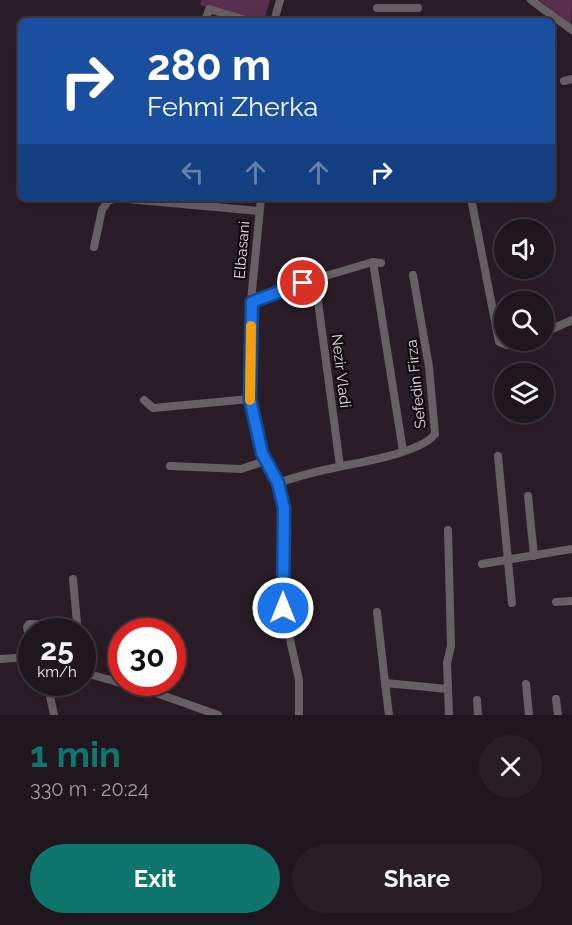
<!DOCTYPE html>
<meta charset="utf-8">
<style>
:root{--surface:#20161d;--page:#281f26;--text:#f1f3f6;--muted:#a29fa4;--line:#3d353b;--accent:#0f766e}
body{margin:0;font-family:Raleway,sans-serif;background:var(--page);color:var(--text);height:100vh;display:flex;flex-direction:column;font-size:22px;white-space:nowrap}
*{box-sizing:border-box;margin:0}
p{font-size:20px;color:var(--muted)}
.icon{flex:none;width:33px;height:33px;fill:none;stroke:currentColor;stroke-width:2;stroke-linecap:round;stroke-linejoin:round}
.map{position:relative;height:715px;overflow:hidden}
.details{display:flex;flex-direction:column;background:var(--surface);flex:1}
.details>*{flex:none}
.banner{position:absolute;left:18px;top:18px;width:537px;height:183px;border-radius:9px;box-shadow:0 6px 24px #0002,0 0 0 2px var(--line);background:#1a4fa0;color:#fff;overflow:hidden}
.tools{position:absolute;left:494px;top:219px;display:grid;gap:12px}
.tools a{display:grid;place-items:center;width:60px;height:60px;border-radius:50%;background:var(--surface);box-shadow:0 6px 24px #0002,0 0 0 2px var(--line);font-size:30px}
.speed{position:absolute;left:18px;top:618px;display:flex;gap:12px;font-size:30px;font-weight:700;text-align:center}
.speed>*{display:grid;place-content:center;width:78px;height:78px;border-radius:50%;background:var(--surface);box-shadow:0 6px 24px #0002,0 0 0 2px var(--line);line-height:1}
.speed small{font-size:15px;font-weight:400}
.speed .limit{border:9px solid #d22;background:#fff;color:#111}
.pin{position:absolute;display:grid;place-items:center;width:51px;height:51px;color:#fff;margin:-26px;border:3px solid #fff;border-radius:50%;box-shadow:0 2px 6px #0007}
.me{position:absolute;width:66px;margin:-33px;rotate:0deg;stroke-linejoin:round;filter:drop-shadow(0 0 4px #0008)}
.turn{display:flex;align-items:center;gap:21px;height:126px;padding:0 30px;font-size:27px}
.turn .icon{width:78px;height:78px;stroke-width:2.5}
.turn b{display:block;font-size:42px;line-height:51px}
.lanes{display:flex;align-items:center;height:57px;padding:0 30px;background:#0003;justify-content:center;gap:30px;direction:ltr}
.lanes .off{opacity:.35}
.round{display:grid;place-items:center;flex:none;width:63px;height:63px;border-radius:32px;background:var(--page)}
.head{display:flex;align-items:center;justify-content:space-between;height:102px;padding:0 30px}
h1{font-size:36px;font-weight:700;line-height:45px;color:var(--accent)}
.cta{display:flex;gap:12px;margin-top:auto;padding:12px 30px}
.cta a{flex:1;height:69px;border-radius:36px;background:var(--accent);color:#fff;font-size:24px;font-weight:700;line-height:69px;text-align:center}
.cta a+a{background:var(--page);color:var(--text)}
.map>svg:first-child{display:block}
</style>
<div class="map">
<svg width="572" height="715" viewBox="0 0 572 715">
<rect width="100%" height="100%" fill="#2b1d27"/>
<!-- green -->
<g fill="#5a3050">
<polygon points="201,0 270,0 264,21 254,21 200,5"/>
<polygon points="539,0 572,0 571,25"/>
</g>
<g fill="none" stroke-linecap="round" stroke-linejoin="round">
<!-- path -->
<polyline stroke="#867a83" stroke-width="1.5" stroke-dasharray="3 3" stroke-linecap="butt" points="552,83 557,82"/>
<!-- minor -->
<g stroke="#686065" stroke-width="8">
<polyline points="531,0 572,30"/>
<polyline points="377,8 418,8"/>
<polyline points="205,21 209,9 249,21"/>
<polyline points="274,21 280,0"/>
<polyline points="564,81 572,79"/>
<polyline points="261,198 251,301 250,399 262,453 278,483 284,508 283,608 299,680 299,715"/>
<polyline points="471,198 499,342 507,345 521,340"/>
<polyline points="94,247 102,210 108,201 116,198 259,211"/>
<polyline points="373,262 403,451"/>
<polyline points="315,279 340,466"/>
<polyline points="251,301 315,279 373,262 381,263"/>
<polyline points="543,333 572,320"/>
<polyline points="144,400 153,408 250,399"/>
<polyline points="498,456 512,603"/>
<polyline points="170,466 241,469 265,461"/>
<path d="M 278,483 C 298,476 318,471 338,467 C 361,462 421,453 435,434 L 429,367 L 413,275"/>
<polyline points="528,496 534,556"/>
<polyline points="448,530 451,646 447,663 449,715"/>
<polyline points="482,564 572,549"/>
<polyline points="556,602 572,601"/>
<polyline points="377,612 385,683"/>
<polyline points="32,654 27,627 29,624 74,626 77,623 73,579"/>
<polyline points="0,659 32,657"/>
<polyline points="82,672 156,693 218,715"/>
<polyline points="47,682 54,715"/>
<polyline points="526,684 529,715"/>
<polyline points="556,699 558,715"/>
<polyline points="477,700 478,715"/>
<polyline points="389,715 385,683 448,689"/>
</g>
</g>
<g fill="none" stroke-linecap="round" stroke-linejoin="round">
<!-- route casing -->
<g stroke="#114b97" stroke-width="15">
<polyline id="route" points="283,608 284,508 278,483 262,453 250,399 252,302 303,283"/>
</g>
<!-- route -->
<use href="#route" stroke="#1a73e8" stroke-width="10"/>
<!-- slow -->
<polyline stroke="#f59e0b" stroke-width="10" points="250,400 251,326"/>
</g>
<g text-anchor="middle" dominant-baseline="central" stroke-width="4.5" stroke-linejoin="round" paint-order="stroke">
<!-- street labels -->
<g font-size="15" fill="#e5dbe2" stroke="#10090e">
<text transform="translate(242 250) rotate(-85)">Elbasani</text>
<text transform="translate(341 371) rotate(83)">Nezir Vladi</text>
<text transform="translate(416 384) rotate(-96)">Sefedin Firza</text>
</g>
</g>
</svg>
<div class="tools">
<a><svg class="icon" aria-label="sound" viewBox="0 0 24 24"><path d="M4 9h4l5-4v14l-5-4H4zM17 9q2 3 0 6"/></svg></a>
<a><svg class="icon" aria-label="search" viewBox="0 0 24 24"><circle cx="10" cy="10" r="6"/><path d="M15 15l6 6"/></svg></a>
<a><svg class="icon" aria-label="layers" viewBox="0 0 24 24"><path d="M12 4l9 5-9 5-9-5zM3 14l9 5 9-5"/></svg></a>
</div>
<div class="speed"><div>25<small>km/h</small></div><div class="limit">30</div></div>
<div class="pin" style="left:303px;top:283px;background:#d93025"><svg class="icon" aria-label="arrive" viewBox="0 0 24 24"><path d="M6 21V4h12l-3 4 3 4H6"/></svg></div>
<svg class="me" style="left:283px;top:608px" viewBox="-20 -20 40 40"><circle r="17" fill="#1a73e8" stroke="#fff" stroke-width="3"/><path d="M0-11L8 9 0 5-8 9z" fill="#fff"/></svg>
<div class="banner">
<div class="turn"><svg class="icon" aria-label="right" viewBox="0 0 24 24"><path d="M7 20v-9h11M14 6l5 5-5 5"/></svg><div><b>280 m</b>Fehmi Zherka</div></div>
<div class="lanes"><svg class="icon off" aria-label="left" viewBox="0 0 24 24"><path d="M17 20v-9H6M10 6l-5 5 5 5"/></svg><svg class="icon off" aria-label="ahead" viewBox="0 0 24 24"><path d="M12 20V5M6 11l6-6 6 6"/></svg><svg class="icon off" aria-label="ahead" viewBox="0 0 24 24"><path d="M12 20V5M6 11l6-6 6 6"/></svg><svg class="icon" aria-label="right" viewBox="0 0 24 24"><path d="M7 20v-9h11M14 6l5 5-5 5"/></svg></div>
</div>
</div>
<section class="details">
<div class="head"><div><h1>1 min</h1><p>330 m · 20:24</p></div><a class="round"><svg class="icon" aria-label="close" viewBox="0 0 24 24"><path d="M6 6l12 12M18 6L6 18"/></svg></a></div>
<div class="cta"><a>Exit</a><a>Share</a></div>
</section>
